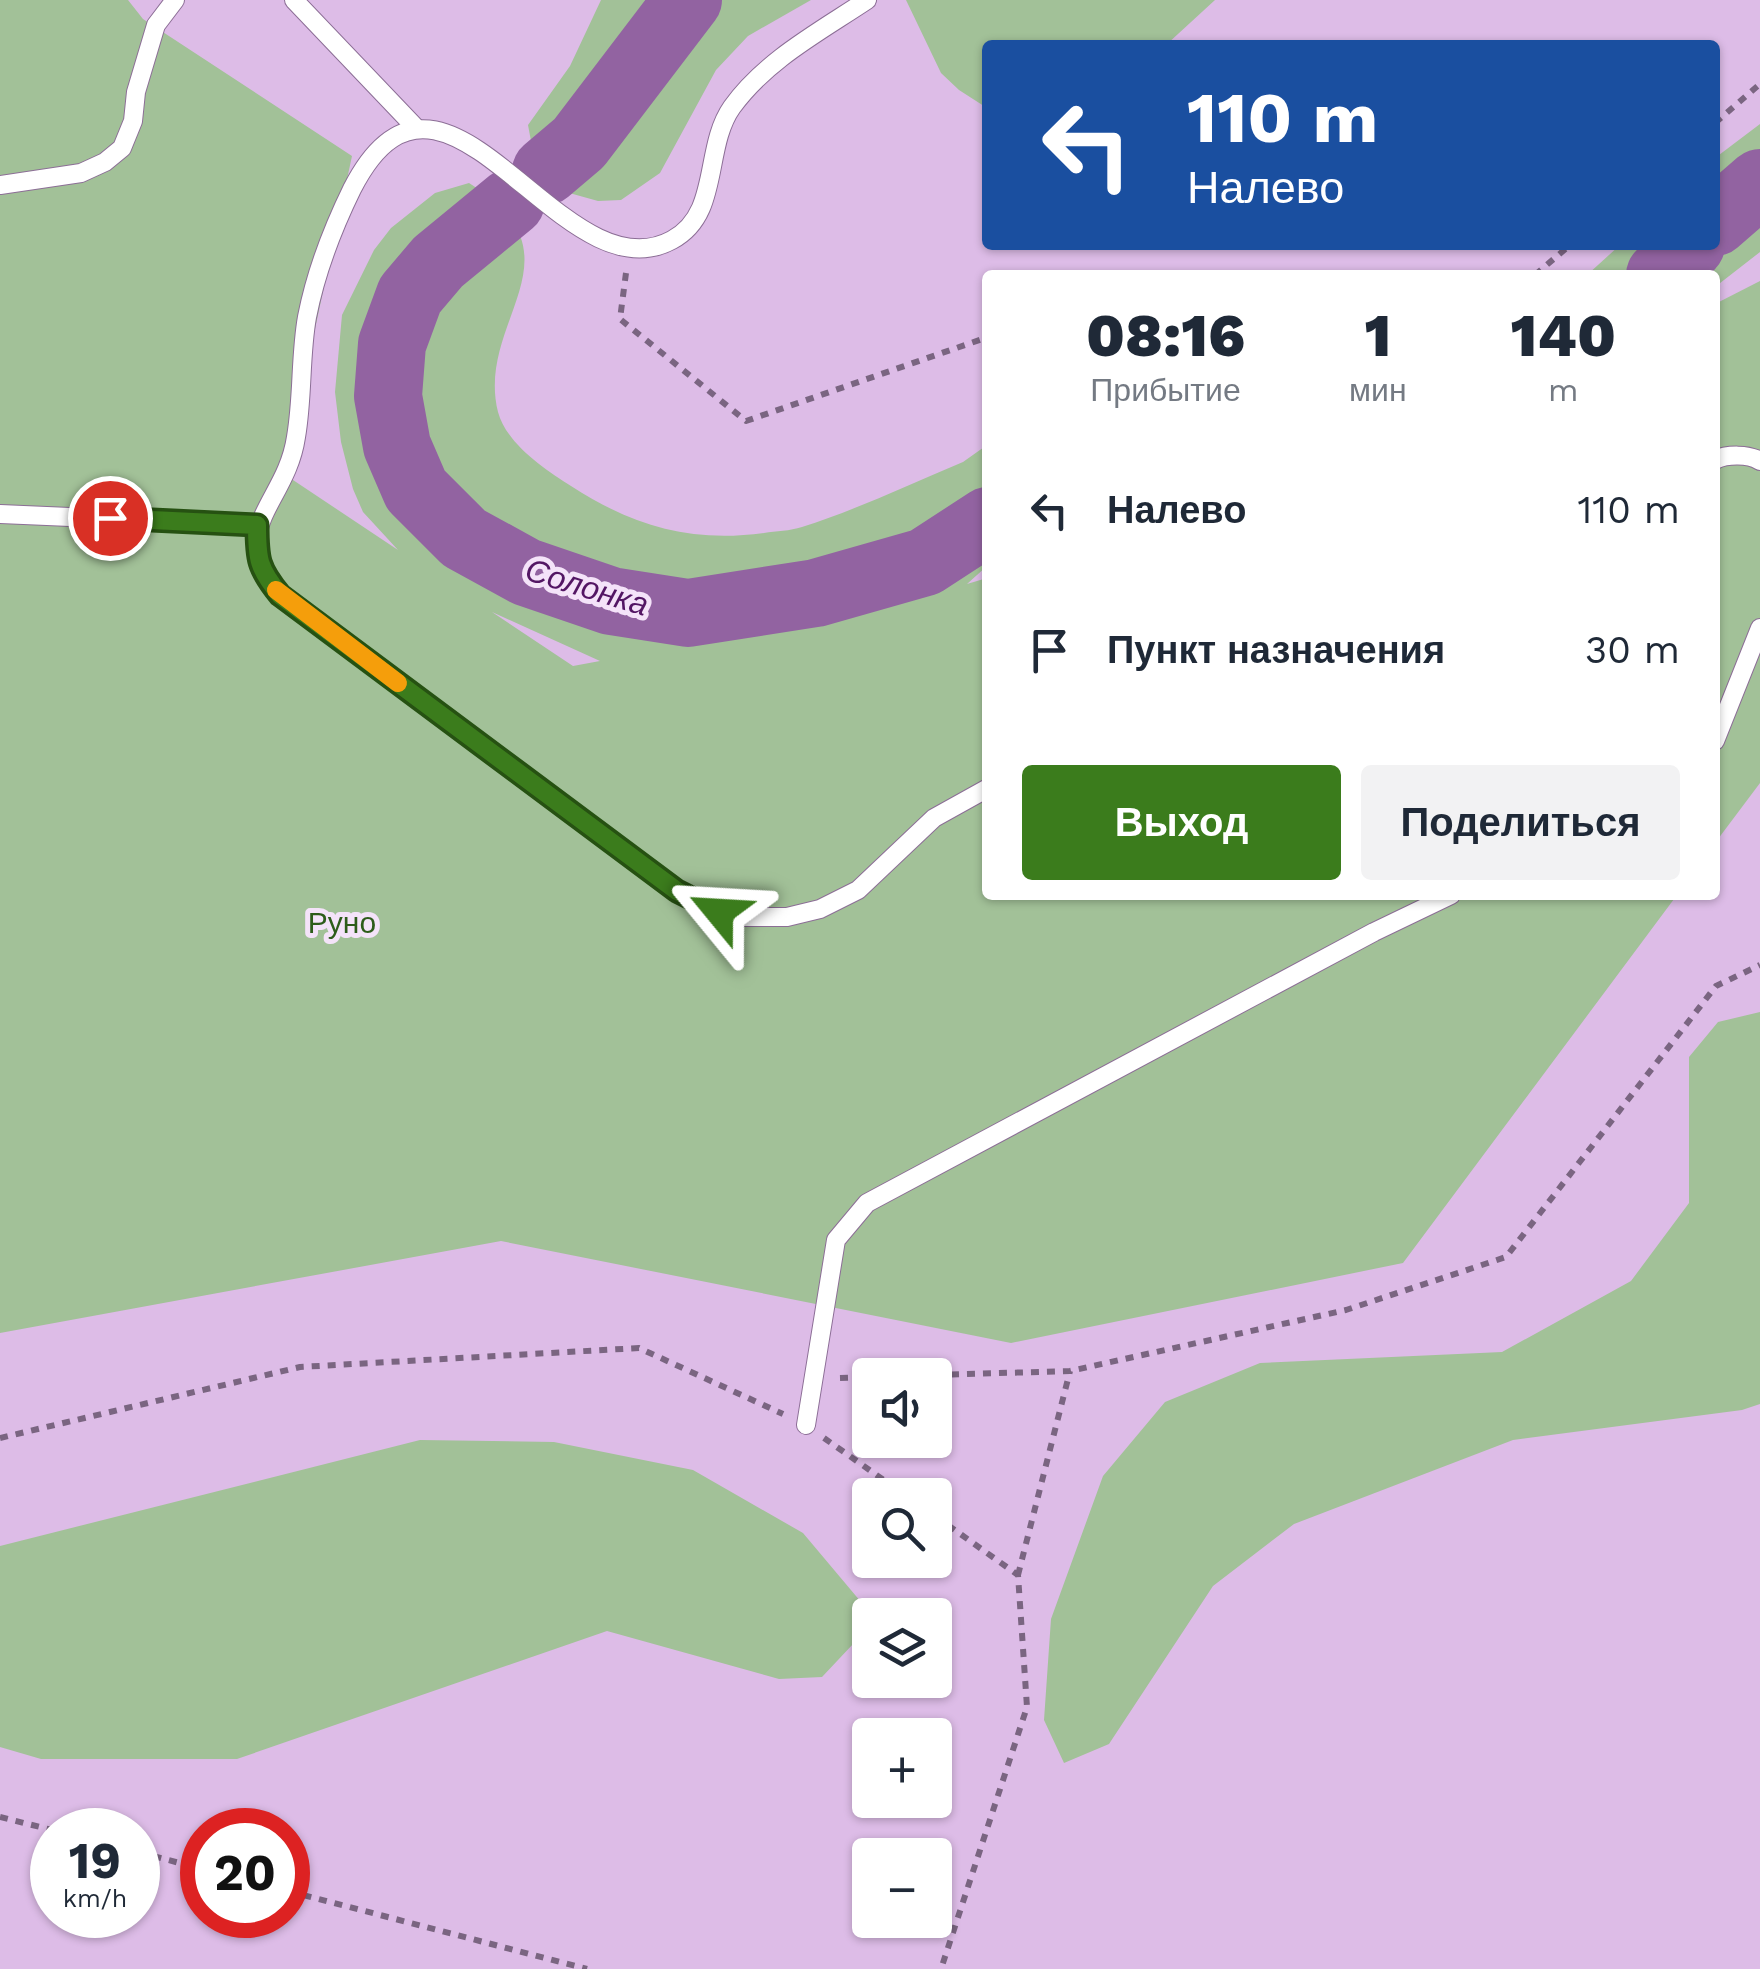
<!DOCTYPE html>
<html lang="ru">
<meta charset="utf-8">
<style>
:root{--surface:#fff;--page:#f2f2f3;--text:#1f2937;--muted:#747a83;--accent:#3b7c1c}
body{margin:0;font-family:"Work Sans",sans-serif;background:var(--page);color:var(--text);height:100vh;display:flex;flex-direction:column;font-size:38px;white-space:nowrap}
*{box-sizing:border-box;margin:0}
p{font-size:32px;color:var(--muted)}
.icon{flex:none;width:55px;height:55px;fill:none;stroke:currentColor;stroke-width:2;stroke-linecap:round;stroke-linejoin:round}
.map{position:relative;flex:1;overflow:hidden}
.details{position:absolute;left:982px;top:270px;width:738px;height:630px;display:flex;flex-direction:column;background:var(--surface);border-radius:10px;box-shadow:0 2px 8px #0004}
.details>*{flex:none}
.banner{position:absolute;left:982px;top:40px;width:738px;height:210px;border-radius:10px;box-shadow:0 2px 8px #0004;background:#1a4fa0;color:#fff;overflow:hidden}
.controls{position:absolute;left:852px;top:1358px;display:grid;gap:20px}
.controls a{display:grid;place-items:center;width:100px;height:100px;border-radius:10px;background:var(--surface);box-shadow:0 2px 8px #0004;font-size:50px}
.speed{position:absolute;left:30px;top:1808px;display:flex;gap:20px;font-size:50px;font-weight:700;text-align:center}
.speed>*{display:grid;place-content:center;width:130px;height:130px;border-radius:50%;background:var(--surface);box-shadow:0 2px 8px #0004;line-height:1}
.speed small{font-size:25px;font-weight:400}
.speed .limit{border:15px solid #d22;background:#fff;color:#111}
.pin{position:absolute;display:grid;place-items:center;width:85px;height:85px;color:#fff;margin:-42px;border:5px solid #fff;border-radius:50%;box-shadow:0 2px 10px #0007}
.me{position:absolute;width:110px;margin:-55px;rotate:297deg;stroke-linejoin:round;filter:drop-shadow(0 0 8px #0008)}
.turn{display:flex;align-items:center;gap:35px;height:210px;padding:0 40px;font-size:45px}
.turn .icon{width:130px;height:130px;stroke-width:2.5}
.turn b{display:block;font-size:70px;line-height:85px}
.eta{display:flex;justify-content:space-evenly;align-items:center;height:170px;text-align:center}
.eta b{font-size:60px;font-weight:800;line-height:70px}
.button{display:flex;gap:20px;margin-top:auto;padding:20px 40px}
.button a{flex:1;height:115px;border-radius:10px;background:var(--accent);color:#fff;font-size:40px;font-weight:800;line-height:115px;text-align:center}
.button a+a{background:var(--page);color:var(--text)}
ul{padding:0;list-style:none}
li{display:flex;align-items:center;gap:30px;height:140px;padding:0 40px}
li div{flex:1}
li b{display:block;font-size:38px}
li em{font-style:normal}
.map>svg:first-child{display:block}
</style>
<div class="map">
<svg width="1760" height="1969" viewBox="0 0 1760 1969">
<rect width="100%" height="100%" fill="#ddbce7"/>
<!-- green -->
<g fill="#a2c198" fill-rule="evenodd">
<path d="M 0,0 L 128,0 L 143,19 L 352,156 L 284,474 L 398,550 L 363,512 L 353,489 L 341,442 L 335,392 L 342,315 L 374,250 L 391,228 L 435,193 L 469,183 C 588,256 475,320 498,412 C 506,443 545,470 571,486 C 633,526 690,543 764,533 C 776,531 790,531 802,527 C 856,510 910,484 963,462 L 987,445 L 987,566 L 967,584 L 987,578 L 988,895 L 1677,895 L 1403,1263 L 1011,1343 L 501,1241 L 0,1333 ZM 492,612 L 600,661 L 573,666 Z"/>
<polygon points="601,0 811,0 748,36 716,70 660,173 621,200 598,201 555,189 537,173 528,125 570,66"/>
<polygon points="906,0 1215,0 1166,45 988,45 987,108 959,90 941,73"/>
<polygon points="1760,124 1760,252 1715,287 1715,275 1587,275 1620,245 1715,245 1715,158"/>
<polygon points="1760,281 1760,783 1715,843 1715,304"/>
<polygon points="1760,1012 1760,1404 1742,1410 1513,1440 1294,1524 1213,1586 1109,1744 1064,1763 1044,1720 1051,1619 1103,1476 1165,1402 1260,1363 1502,1352 1631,1281 1689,1203 1689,1057 1718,1022"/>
<polygon points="420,1440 554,1442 693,1470 803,1533 861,1602 854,1643 822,1677 779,1679 607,1631 237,1759 41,1759 0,1747 0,1546"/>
</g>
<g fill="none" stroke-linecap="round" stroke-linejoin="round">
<!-- river -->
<g stroke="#9263a1" stroke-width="68">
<polyline points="546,171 579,143 688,0"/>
<polyline points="511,202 438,262 410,295 392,344 388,396 397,446 416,490 464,538 526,572 611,601 688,613 816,593 925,562 988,521"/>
<polyline points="1715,222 1760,183"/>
<polyline points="1660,275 1691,245"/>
</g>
<!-- service casing -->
<g stroke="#8c6e96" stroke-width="20">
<g id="service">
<polyline points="294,0 417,129"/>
<path d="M 867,0 C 819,32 766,60 732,107 C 703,148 721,214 672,240 C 560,301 444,8 352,189 C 332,230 316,271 307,317 C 300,356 303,397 296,437 C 286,505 224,527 280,595 L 677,891 L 719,912 L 743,917 L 787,917 L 820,909 L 858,890 L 934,818 L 988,788"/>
<polyline points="0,185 81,173 105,162 122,148 133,121 136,92 156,25 175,0"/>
<path d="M 1715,460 C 1727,454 1749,454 1760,461"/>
<polyline points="0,514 257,525"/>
<polyline points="1715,741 1760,628"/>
<polyline points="806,1425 836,1240 867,1203 1374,932 1451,895"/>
</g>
</g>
<!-- path -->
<g stroke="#7a6581" stroke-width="6" stroke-dasharray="8 8" stroke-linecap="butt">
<polyline points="1715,123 1760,84"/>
<polyline points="626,273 620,319 746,421 988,337"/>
<polyline points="1535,275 1570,245"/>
<polyline points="935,1375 1070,1371 1346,1310 1506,1257 1716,986 1760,965"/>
<polyline points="840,1378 870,1377"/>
<polyline points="0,1438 300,1367 639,1348 783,1414"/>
<polyline points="824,1438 905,1495"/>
<polyline points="935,1516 1018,1575 1027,1707 941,1969"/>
<polyline points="1018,1575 1070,1371"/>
<polyline points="0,1817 52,1830"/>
<polyline points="138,1852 202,1869"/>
<polyline points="288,1891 587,1969"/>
</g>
<!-- service -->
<use href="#service" stroke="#fff" stroke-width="18"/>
</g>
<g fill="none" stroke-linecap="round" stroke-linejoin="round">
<!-- route casing -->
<g stroke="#265112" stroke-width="25">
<path id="route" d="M 110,518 L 257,525 C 257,559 258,568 280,595 L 677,891 L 719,912"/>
</g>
<!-- route -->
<use href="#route" stroke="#3b7c1c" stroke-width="18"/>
<!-- slow -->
<polyline stroke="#f59e0b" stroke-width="18" points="276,590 398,683"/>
</g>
<g text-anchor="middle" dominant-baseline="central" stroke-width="10" stroke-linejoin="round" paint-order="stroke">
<!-- park labels -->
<g font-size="30" fill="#2d5c1a" stroke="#f4e3f9">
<text x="342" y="922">Руно</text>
</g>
<!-- water labels -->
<g font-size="32" font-style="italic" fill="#531664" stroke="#f4e3f9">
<text transform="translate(587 587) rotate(17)">Солонка</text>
</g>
</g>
</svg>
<div class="controls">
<a><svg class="icon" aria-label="sound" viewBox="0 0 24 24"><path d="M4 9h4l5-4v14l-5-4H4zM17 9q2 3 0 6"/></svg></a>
<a><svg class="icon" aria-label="search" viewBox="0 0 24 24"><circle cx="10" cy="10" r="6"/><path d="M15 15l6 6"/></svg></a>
<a><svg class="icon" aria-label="layers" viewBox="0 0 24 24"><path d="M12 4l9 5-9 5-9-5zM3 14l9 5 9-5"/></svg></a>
<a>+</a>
<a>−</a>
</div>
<div class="speed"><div>19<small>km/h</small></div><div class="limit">20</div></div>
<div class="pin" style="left:110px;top:518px;background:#d93025"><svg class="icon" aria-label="arrive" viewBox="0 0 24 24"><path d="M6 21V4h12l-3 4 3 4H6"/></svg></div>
<svg class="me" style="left:719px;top:912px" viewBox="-20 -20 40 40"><path d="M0-17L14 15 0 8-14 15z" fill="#3b7c1c" stroke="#fff" stroke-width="4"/></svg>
<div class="banner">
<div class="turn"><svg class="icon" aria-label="left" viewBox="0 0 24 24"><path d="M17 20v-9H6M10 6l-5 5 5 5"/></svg><div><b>110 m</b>Налево</div></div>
</div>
<section class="details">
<div class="eta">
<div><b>08:16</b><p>Прибытие</p></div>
<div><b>1</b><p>мин</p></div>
<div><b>140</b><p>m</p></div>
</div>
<ul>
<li><svg class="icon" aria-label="left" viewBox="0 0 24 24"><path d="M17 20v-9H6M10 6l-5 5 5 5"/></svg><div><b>Налево</b></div><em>110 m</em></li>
<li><svg class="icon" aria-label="arrive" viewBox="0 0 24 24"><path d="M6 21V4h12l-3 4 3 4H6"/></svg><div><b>Пункт назначения</b></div><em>30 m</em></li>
</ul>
<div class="button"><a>Выход</a><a>Поделиться</a></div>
</section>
</div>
